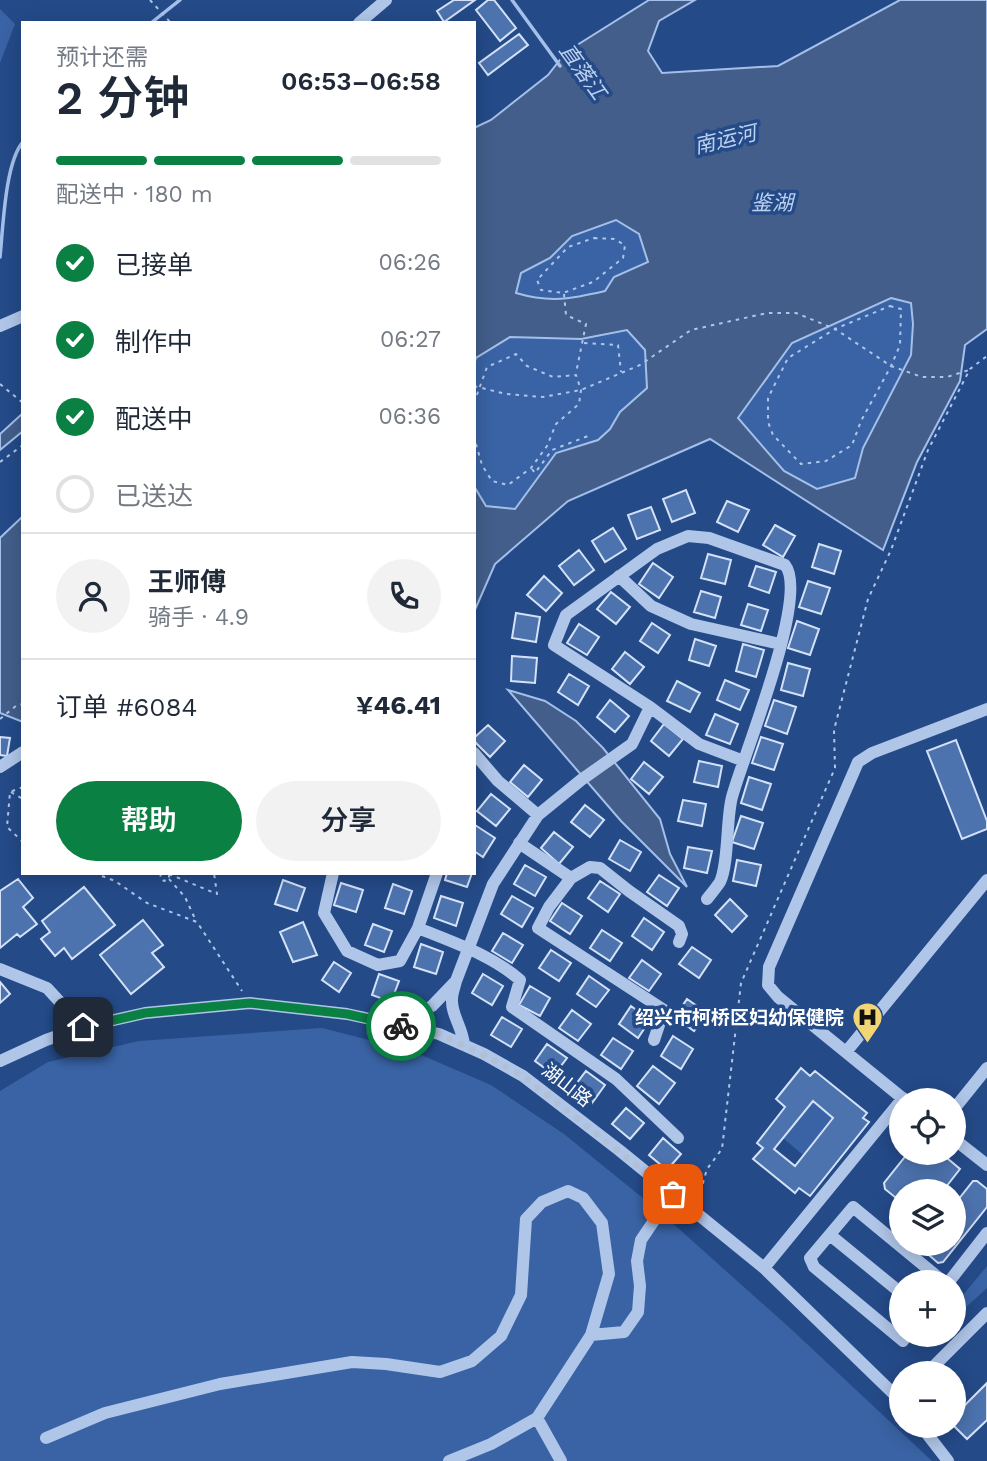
<!DOCTYPE html>
<html lang="zh">
<head>
<meta charset="utf-8">
<style>
	body { margin:0; font-family:"Work Sans","Noto Sans SC",sans-serif; background:#f2f2f3; color:#1f2937; height:100vh; display:flex; flex-direction:column; font-size:26px; white-space:nowrap }
	* { box-sizing:border-box; margin:0 }
	p { font-size:23px; color:#747a83 }
	.icon { flex:none; width:38px; height:38px; fill:none; stroke:currentColor; stroke-width:2; stroke-linecap:round; stroke-linejoin:round }
	.map { position:relative; flex:1; overflow:hidden }
	.panel { position:absolute; left:21px; top:21px; width:455px; height:854px; display:flex; flex-direction:column; background:#fff; border-radius:0px; box-shadow:0 4px 18px #0003 }
	.panel>* { flex:none }
	.tools { position:absolute; left:889px; top:1088px; display:grid; gap:14px }
	.tools a { display:grid; place-items:center; width:77px; height:77px; border-radius:50%; background:#fff; box-shadow:0 4px 18px #0003; font-size:35px }
	.pin { position:absolute; display:grid; place-items:center; width:60px; height:60px; color:#fff; margin:-30px; border-radius:14px; box-shadow:0 4px 10px #0006 }
	.courier { position:absolute; display:grid; place-items:center; width:70px; height:70px; margin:-35px; border:5px solid #0b8043; border-radius:50%; background:#fff; color:#222; box-shadow:0 2px 9px #0007 }
	.headline em { font-style:normal; font-weight:600 }
	.headline div { display:flex; flex-direction:column-reverse }
	.headline { display:flex; align-items:center; justify-content:space-between; height:119px; padding:0 35px }
	h1 { font-size:46px; font-weight:600; line-height:52px }
	.bar { display:grid; grid-template-columns:repeat(4,1fr); gap:10px 7px; align-content:center; height:84px; padding:0 35px }
	.bar i { height:9px; border-radius:5px; background:#e0e1e3 }
	.bar .selected { background:#0b8043 }
	.bar p { grid-column:span 4 }
	.line { display:flex; align-items:center; gap:18px; padding:0 35px; border-top:2px solid #e0e1e3 }
	.line div { flex:1 }
	.round { display:grid; place-items:center; flex:none; width:74px; height:74px; border-radius:37px; background:#f2f2f3 }
	ol { padding:0 35px; list-style:none }
	li { display:flex; align-items:center; gap:21px; height:77px }
	li p { margin-inline-start:auto }
	li .icon { padding:7px; border-radius:50%; background:#0b8043; color:#fff; stroke-width:4 }
	li:last-child { color:#747a83 }
	li i { width:38px; height:38px; border:4px solid #e0e1e3; border-radius:50% }
	.cta { display:flex; gap:14px; margin-top:auto; padding:14px 35px }
	.cta a { flex:1; height:80px; border-radius:42px; background:#0b8043; color:#fff; font-size:28px; font-weight:600; line-height:80px; text-align:center }
	.cta a+a { background:#f2f2f3; color:#1f2937 }
	.map>svg:first-child { display:block }
</style>
</head>
<body>
<div class="map">
<svg width="987" height="1461" viewBox="0 0 987 1461">
	<rect width="100%" height="100%" fill="#244a88"/>
	<path fill="#3963a4" d="M0,9L15,24L0,63Z
		M616,220L639,234L648,262L614,277L606,291C571,299 551,302 516,293L521,274L550,258L572,236Z
		M891,298L911,303L913,324L911,355L863,448L855,478L817,489L784,471L738,418L792,343Z
		M627,330L645,350L647,388L620,412L610,430L598,440L556,453L515,509L486,506L474,486L476,358L510,337L581,339Z
		M322,1028L412,1051L491,1085L564,1134L660,1212L791,1329L932,1461H0V1091L48,1062L139,1041Z
		M813,1101L833,1118L803,1155L783,1138Z
		M987,1266V1288L954,1318V1306Z"/>
	<path fill="#435e8b" stroke="#a4c0ea" stroke-width="2" fill-rule="evenodd" d="M649,0H695L659,21L648,51L662,73L778,66L900,0H987V329L965,345L960,381L917,462L883,550L710,439L568,501L495,564L474,612V486L486,506L515,509L556,453L598,440L610,429L620,412L647,388L645,350L627,330L581,339L510,337L476,358L474,364V128L491,120L548,75L566,52ZM616,220L639,234L648,262L614,277L605,291C571,299 550,303 516,293L521,273L550,258L572,236ZM891,298L911,303L913,324L911,355L863,448L855,478L817,489L784,471L738,418L792,343Z
		M23,413V431L0,450V434Z
		M23,516V722L0,713V538Z
		M508,690L545,701L576,721L603,748L660,819L670,854L687,887L621,821Z"/>
	<g fill="none" stroke-linecap="round" stroke-linejoin="round">
		<path stroke="#a4c0ea" stroke-width="3.5" d="M512,0L560,66
			M151,23L180,0
			M0,257C3,229 5,162 23,142"/>
	</g>
	<path fill="#4d73af" stroke="#d4e2f7" stroke-width="2" fill-rule="evenodd" d="M454,0H475L444,22L437,11Z
		M488,0H494L516,28L500,41L476,10Z
		M519,34L528,45L488,75L479,63Z
		M686,490L695,513L672,522L663,499Z
		M727,501L749,510L738,532L717,522Z
		M651,507L660,530L637,539L628,515Z
		M775,525L795,536L783,557L763,545Z
		M613,528L626,549L605,562L592,541Z
		M819,544L841,551L834,574L812,567Z
		M579,550L594,570L574,585L559,566Z
		M708,554L731,560L725,584L701,578Z
		M653,563L673,577L659,598L639,584Z
		M756,566L776,572L769,593L749,586Z
		M544,576L562,593L546,611L527,595Z
		M808,581L830,588L821,614L799,607Z
		M701,591L721,597L715,618L694,612Z
		M611,592L630,607L616,624L597,609Z
		M748,604L768,610L761,631L741,625Z
		M516,613L540,617L536,642L512,638Z
		M797,621L819,629L810,655L788,648Z
		M652,623L670,635L658,653L640,641Z
		M579,624L599,637L587,655L567,643Z
		M695,639L716,646L709,666L689,660Z
		M743,644L764,650L756,677L736,671Z
		M625,652L644,667L630,684L612,669Z
		M512,656L537,658L535,683L511,681Z
		M788,663L810,669L803,696L781,690Z
		M569,674L589,686L578,705L558,692Z
		M725,680L749,690L740,710L717,700Z
		M677,681L700,693L690,712L667,701Z
		M610,700L629,716L615,732L597,717Z
		M774,700L796,707L787,734L765,726Z
		M715,714L738,724L730,744L706,735Z
		M664,724L683,739L669,756L651,741Z
		M488,725L505,741L490,757L474,741V738Z
		M0,737L10,738L7,756L0,755Z
		M761,737L783,744L774,770L752,763Z
		M956,740L987,821V829L962,839L927,751Z
		M699,761L722,766L718,787L694,782Z
		M644,762L663,777L649,794L631,779Z
		M524,765L542,780L528,797L510,782Z
		M749,777L771,784L762,810L741,803Z
		M491,794L510,809L496,826L477,811Z
		M683,800L706,804L702,826L678,821Z
		M585,805L604,820L590,837L571,822Z
		M741,816L763,823L754,849L732,842Z
		M475,825L495,838L483,857L474,851Z
		M554,832L573,847L559,864L541,848Z
		M620,840L641,852L630,871L609,859Z
		M688,847L712,851L707,873L684,868Z
		M737,860L761,865L756,886L733,881Z
		M525,865L546,877L535,896L514,884Z
		M447,873H472L467,887L445,880Z
		M659,875L679,888L667,906L647,892Z
		M18,879L33,898L23,907L37,924L20,937L17,934L0,948V891Z
		M283,880L305,888L297,911L275,904Z
		M600,881L620,894L608,912L588,898Z
		M341,883L363,890L356,912L334,905Z
		M393,884L412,891L404,914L385,908Z
		M84,887L115,925L72,959L64,948L55,956L41,939L50,932L42,921Z
		M441,896L463,903L456,926L434,918Z
		M512,896L533,908L522,927L501,914Z
		M730,899L747,916L732,932L715,915Z
		M562,903L582,916L570,934L550,921Z
		M644,918L664,932L652,950L632,936Z
		M143,920L163,945L152,953L164,967L131,994L100,955Z
		M303,922L317,955L293,962L280,932Z
		M373,924L392,931L384,952L365,945Z
		M602,930L622,943L610,961L590,948Z
		M503,933L523,945L512,963L492,951Z
		M421,944L443,952L436,974L414,967Z
		M692,947L711,960L699,978L679,964Z
		M551,950L571,963L559,981L539,968Z
		M642,960L661,974L649,991L629,978Z
		M334,962L351,973L339,992L322,980Z
		M379,974L399,981L391,1002L372,995Z
		M483,974L503,986L492,1005L472,993Z
		M589,976L609,990L596,1007L577,994Z
		M0,982L10,994L0,1003Z
		M530,986L550,998L540,1016L519,1005Z
		M687,999L707,1013L694,1031L675,1017Z
		M631,1006L650,1020L638,1038L619,1024Z
		M572,1010L591,1024L578,1041L559,1028Z
		M502,1017L522,1029L511,1047L491,1035Z
		M673,1036L693,1049L681,1069L661,1056Z
		M613,1038L633,1051L621,1069L601,1055Z
		M547,1044L567,1058L554,1075L535,1061Z
		M653,1066L675,1083L659,1104L637,1086Z
		M801,1068L810,1076L815,1071L867,1113L863,1118L869,1122L810,1196L799,1188L795,1193L753,1159L763,1148L757,1143L785,1107L776,1099ZM813,1101L833,1118L795,1166L774,1149Z
		M586,1071L605,1085L592,1103L573,1088Z
		M626,1108L644,1123L630,1139L612,1124Z
		M663,1138L681,1154L667,1170L649,1155Z
		M908,1153H941L960,1169L942,1192H901V1202L885,1189L884,1183Z
		M973,1181H977L987,1189V1207L943,1262L938,1263L922,1249L921,1245L954,1244V1205Z
		M987,1383V1420L967,1439L954,1426V1416Z"/>
	<g fill="none" stroke-linecap="round" stroke-linejoin="round">
		<path stroke="#b0c6e9" stroke-width="2" stroke-dasharray="3.5 5" stroke-linecap="butt" d="M150,0L171,23
			M594,238L614,239L625,245L623,258L593,282L563,293L541,290L537,280L568,247Z
			M564,294L566,315L586,324L576,373
			M890,306L901,309L900,345L891,366L861,421L852,445L826,461L801,464L773,435L768,422V398L788,358L835,329Z
			M584,343L618,345L621,372
			M0,384L23,403
			M474,386L506,394L543,397L581,390L640,365L691,330L767,313H796L835,329L891,366L922,377H947L969,370
			M474,403L487,367L516,354L527,366L553,377L576,375L581,390L579,404L556,424L547,446L531,468L508,485L492,481L482,465L474,437
			M0,462L23,445
			M532,469L535,473L552,450L588,436
			M0,719L17,705L23,704
			M23,787L10,792L7,827L23,842
			M11,792L23,799
			M94,873L115,881L147,903L197,922L242,991
			M161,873L160,878L164,881L169,879V874
			M169,874L217,894L214,873
			M169,879L185,897L196,921
			M698,1200L707,1169L722,1149L741,983L835,768L834,730L868,599L891,550L928,450L970,369L987,356"/>
		<path stroke="#b0c6e9" stroke-width="12" d="M359,23L386,0
			M0,326L23,316
			M619,576L651,606L691,624L780,644
			M474,753L498,781L538,815
			M0,767L23,752
			M519,843L571,878
			M333,873L324,913L347,951L378,965L400,961L418,928L437,873
			M707,899C711,894 716,888 720,882C729,863 726,819 732,797C743,756 810,595 785,565L709,538L688,536L657,549L566,615L554,645L650,707L699,744L744,761
			M418,928C452,942 492,955 520,980L512,1007L616,1079L678,1138
			M0,969L47,988L83,1027
			M456,981L493,884L538,815L581,780L632,744L650,707
			M412,1028L416,1014L432,1006L456,981C455,986 452,993 452,999C451,1015 463,1028 464,1045
			M654,1040L664,1010L538,928L549,907L571,878L590,867L600,868L629,891L679,926L682,934L679,942
			M846,1052L987,880
			M0,1061L46,1040L83,1027L145,1013L250,1003L347,1014L439,1034L484,1054L523,1076L619,1150L764,1268L901,1401
			M906,1101L778,997L768,985L769,967L858,762L872,753L987,709
			M954,1109L987,1068
			M954,1139L987,1165
			M830,1235L901,1293
			M764,1268L903,1098
			M948,1283L987,1233
			M591,1335L624,1332L638,1312L640,1286L637,1261L641,1240L672,1194
			M907,1335L903,1341L814,1267L810,1258L853,1207L945,1283
			M926,1374L987,1313
			M537,1418L561,1461
			M921,1426L948,1461
			M46,1438L105,1413L220,1384L352,1362L386,1364L440,1372L472,1361L501,1336L521,1295L526,1219L542,1202L568,1191L583,1198L602,1223L609,1274L591,1335L537,1418L491,1444L449,1461"/>
	</g>
	<g fill="none" stroke-linecap="round" stroke-linejoin="round">
		<path stroke="#b2c0d5" stroke-width="7" stroke-dasharray="0 12.6" d="M401,1026L439,1034L484,1055L523,1076L673,1194"/>
		<path stroke="#0b8043" stroke-width="9" d="M83,1027L145,1013L250,1003L347,1014L401,1026"/>
	</g>
	<defs>
		<symbol id="hospital-pin" viewBox="-11 -11 22 30"><path d="M0 17L-7.5 6A9.5 9.5 0 1 1 7.5 6Z" fill="#f3d674" stroke="#244a88"/><path d="M-5-5h3v3.5h4V-5h3V5h-3V1.5h-4V5h-3Z" fill="#111"/></symbol>
	</defs>
	<g fill-rule="evenodd">
		<use href="#hospital-pin" x="850" y="1000" width="35" height="47"/>
	</g>
	<g text-anchor="middle" dominant-baseline="central" stroke-width="7" stroke-linejoin="round" paint-order="stroke">
		<g font-size="19" font-weight="bold" fill="#fff" stroke="#244a88" text-anchor="end">
			<text x="844" y="1017">绍兴市柯桥区妇幼保健院</text>
		</g>
		<g font-size="19" fill="#fff" stroke="#244a88">
			<text transform="translate(567 1085) rotate(38)">湖山路</text>
		</g>
		<g font-size="21" font-style="italic" fill="#bcd1f0" stroke="#244a88">
			<text transform="translate(583 71) rotate(54)">直落江</text>
			<text transform="translate(725 139) rotate(-13)">南运河</text>
			<text x="772" y="202">鉴湖</text>
		</g>
	</g>
</svg>
<div class="tools">
<a><svg class="icon" aria-label="locate" viewBox="0 0 24 24"><circle cx="12" cy="12" r="6"/><path d="M12 2v4M12 18v4M2 12h4M18 12h4"/></svg></a>
<a><svg class="icon" aria-label="layers" viewBox="0 0 24 24"><path d="M12 4l9 5-9 5-9-5zM3 14l9 5 9-5"/></svg></a>
<a>+</a>
<a>−</a>
</div>
<div class="pin" style="left:673px;top:1194px;background:#ea580c"><svg class="icon" aria-label="bag" viewBox="0 0 24 24"><path d="M5 8h14l-1 12H6zM9 8a3 3 0 0 1 6 0"/></svg></div>
<div class="pin" style="left:83px;top:1027px;background:#1f2937"><svg class="icon" aria-label="home" viewBox="0 0 24 24"><path d="M3 11l9-7 9 7M6 9v11h12V9"/></svg></div>
<div class="courier" style="left:401px;top:1026px"><svg class="icon" aria-label="bike" viewBox="0 0 24 24"><circle cx="6" cy="16" r="4"/><circle cx="18" cy="16" r="4"/><path d="M6 16l4-8h5l3 8M10 8l3 8H6M13 5h3"/></svg></div>
<section class="panel">
<div class="headline"><div><h1>2 分钟</h1><p>预计还需</p></div><em>06:53–06:58</em></div>
<div class="bar"><i class="selected"></i><i class="selected"></i><i class="selected"></i><i></i><p>配送中 · 180 m</p></div>
<ol>
<li><svg class="icon" aria-label="check" viewBox="0 0 24 24"><path d="M5 12l5 5 9-10"/></svg>已接单<p>06:26</p></li>
<li><svg class="icon" aria-label="check" viewBox="0 0 24 24"><path d="M5 12l5 5 9-10"/></svg>制作中<p>06:27</p></li>
<li><svg class="icon" aria-label="check" viewBox="0 0 24 24"><path d="M5 12l5 5 9-10"/></svg>配送中<p>06:36</p></li>
<li><i></i>已送达</li>
</ol>
<div class="line" style="height:126px"><a class="round"><svg class="icon" aria-label="person" viewBox="0 0 24 24"><circle cx="12" cy="8" r="4"/><path d="M4 21q1-7 8-7t8 7"/></svg></a><div><b>王师傅</b><p>骑手 · 4.9</p></div><a class="round"><svg class="icon" aria-label="phone" viewBox="0 0 24 24"><path d="M5 4h4l2 5-3 2q2 4 5 5l2-3 5 2v4C11 20 4 13 5 4z"/></svg></a></div>
<div class="line" style="height:91px"><div>订单 #6084</div><b>¥46.41</b></div>
<div class="cta"><a>帮助</a><a>分享</a></div>
</section>
</div>
</body>
</html>
